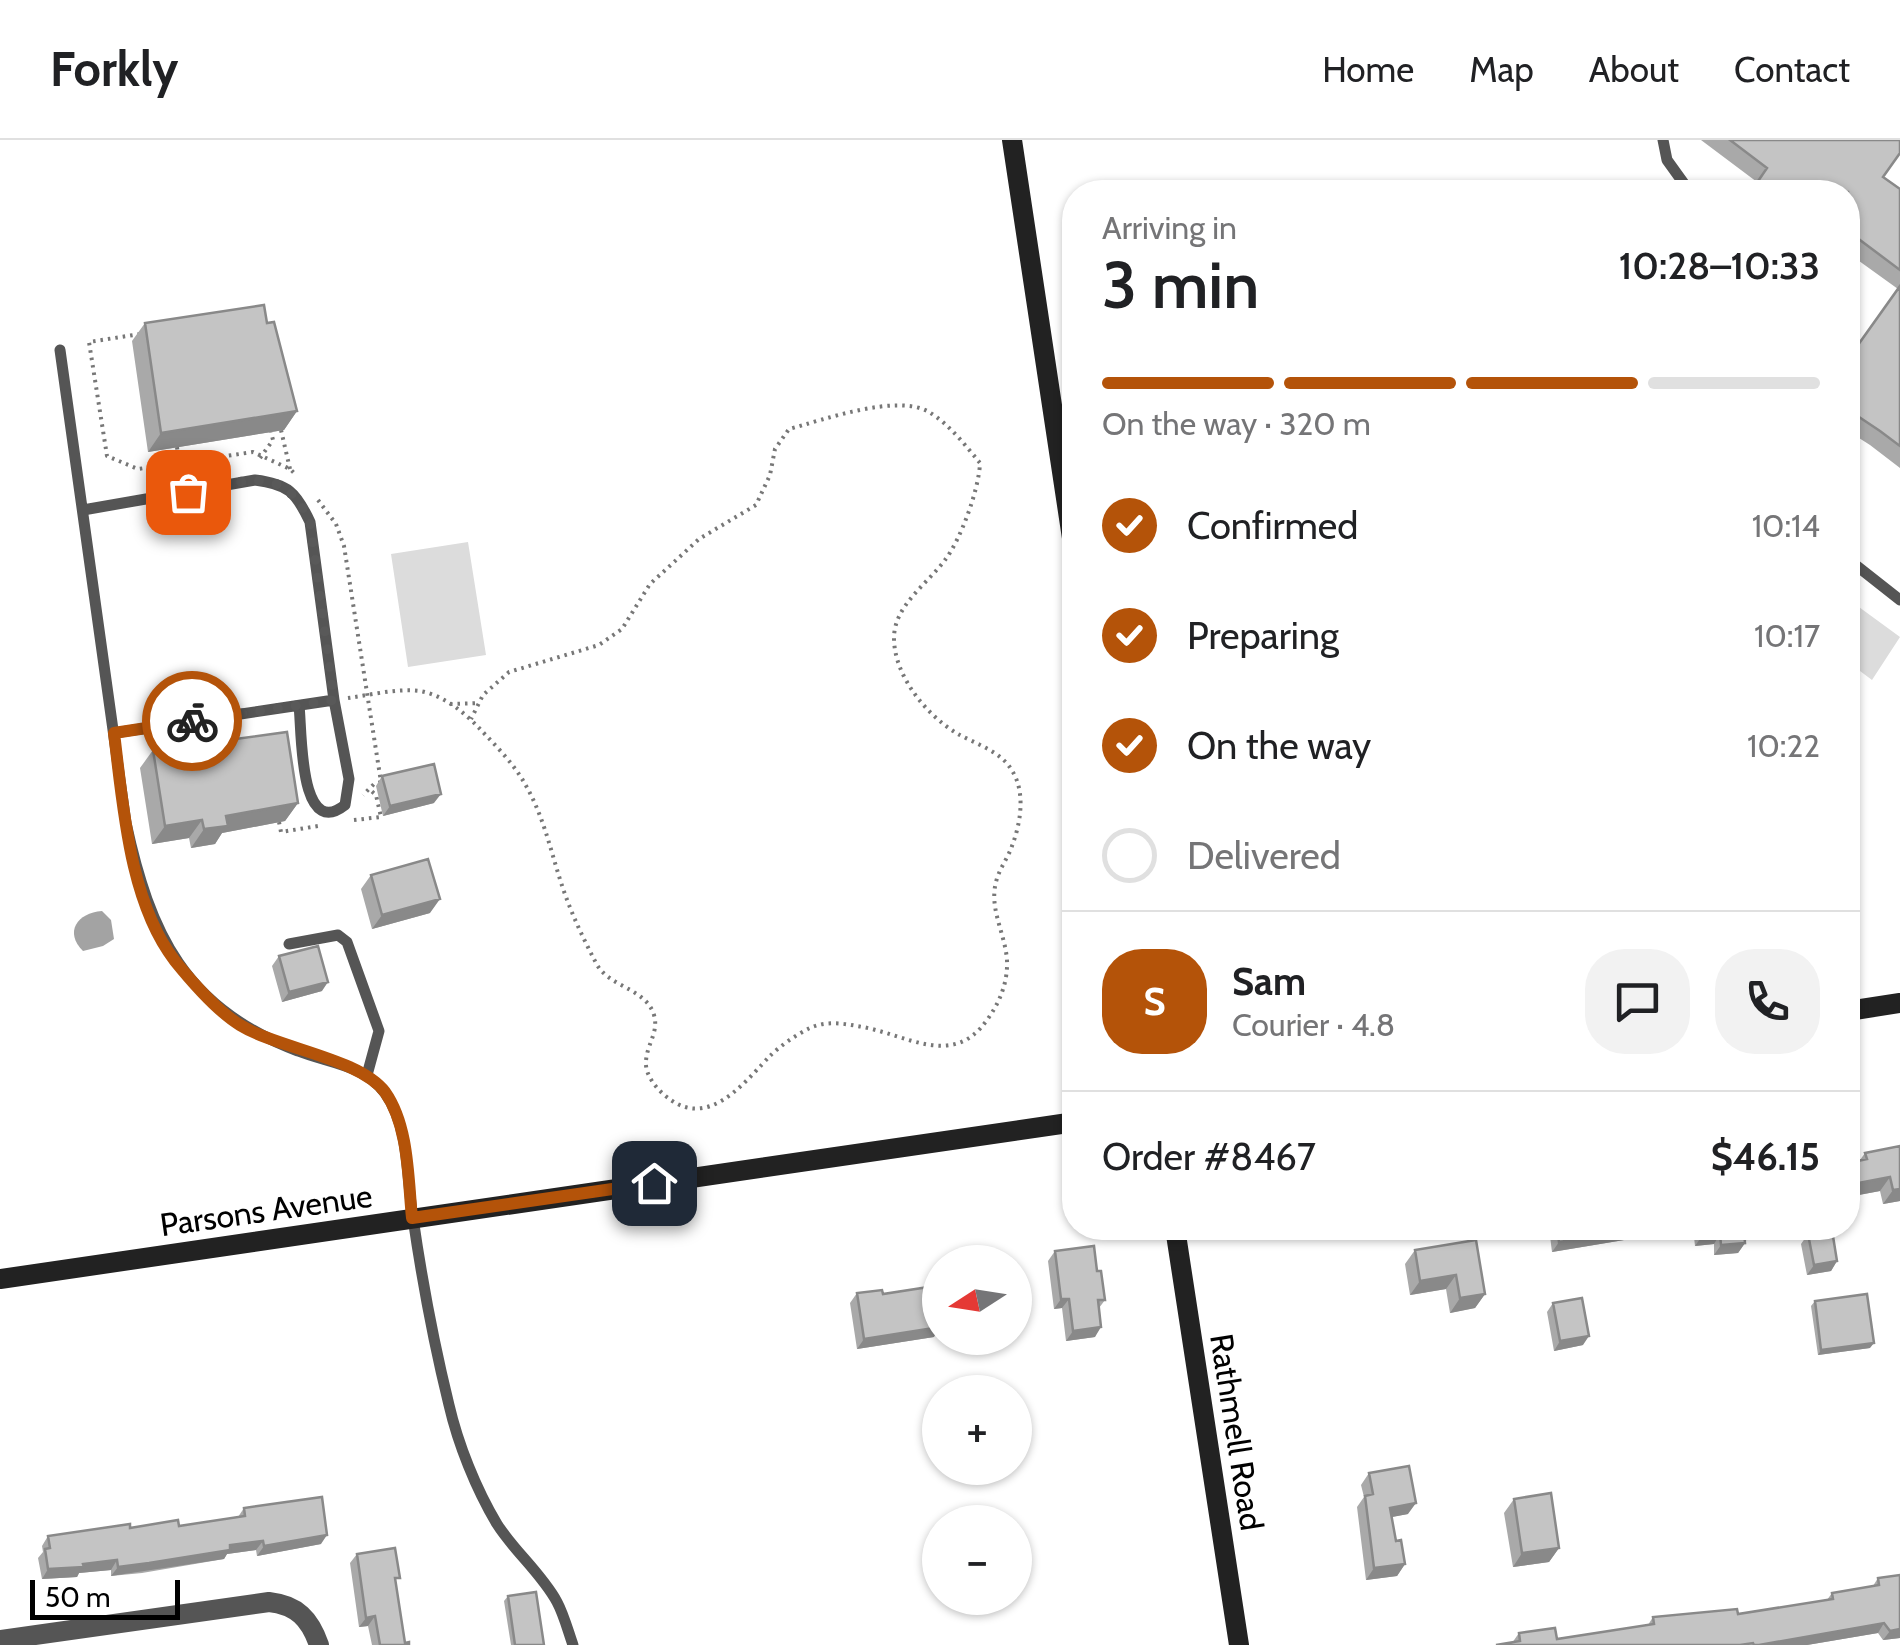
<!DOCTYPE html>
<html lang="en">
<head>
<meta charset="utf-8">
<style>
	body { margin:0; font-family:Cabin,sans-serif; background:#f2f2f2; color:#202124; height:100vh; display:flex; flex-direction:column; font-size:38px; white-space:nowrap }
	* { box-sizing:border-box; margin:0 }
	p { font-size:32px; color:#757577 }
	.icon { flex:none; width:55px; height:55px; fill:none; stroke:currentColor; stroke-width:2; stroke-linecap:round; stroke-linejoin:round }
	.map { position:relative; flex:1; overflow:hidden }
	.side { position:absolute; left:1062px; top:40px; width:798px; height:1060px; display:flex; flex-direction:column; background:#fff; border-radius:40px; box-shadow:0 2px 8px #0004 }
	.side>* { flex:none }
	.needle { width:65px; rotate:258deg }
	.tools { position:absolute; left:922px; top:1105px; display:grid; gap:20px }
	.tools a { display:grid; place-items:center; width:110px; height:110px; border-radius:50%; background:#fff; box-shadow:0 2px 8px #0004; font-size:50px }
	.scale { position:absolute; left:30px; bottom:25px; width:150px; box-sizing:border-box; padding-left:10px; border:5px solid #000; border-top:0; font-size:28px; line-height:35px; white-space:nowrap; color:#000; -webkit-text-stroke:8px #fff; paint-order:stroke }
	.pin { position:absolute; display:grid; place-items:center; width:85px; height:85px; color:#fff; margin:-42px; border-radius:20px; box-shadow:0 5px 15px #0006 }
	.courier { position:absolute; display:grid; place-items:center; width:100px; height:100px; margin:-50px; border:8px solid #b45309; border-radius:50%; background:#fff; color:#222; box-shadow:0 2px 12px #0007 }
	.headline em { font-style:normal; font-weight:600 }
	.headline div { display:flex; flex-direction:column-reverse }
	.headline { display:flex; align-items:center; justify-content:space-between; height:170px; padding:0 40px }
	h1 { font-size:65px; font-weight:600; line-height:75px }
	.bar { display:grid; grid-template-columns:repeat(4,1fr); gap:15px 10px; align-content:center; height:120px; padding:0 40px }
	.bar i { height:12px; border-radius:8px; background:#e0e0e0 }
	.bar .current { background:#b45309 }
	.bar p { grid-column:span 4 }
	.line { display:flex; align-items:center; gap:25px; padding:0 40px; border-top:2px solid #e0e0e0 }
	.line div { flex:1 }
	.round { display:grid; place-items:center; flex:none; width:105px; height:105px; border-radius:40px; background:#f2f2f2 }
	ol { padding:0 40px; list-style:none }
	li { display:flex; align-items:center; gap:30px; height:110px }
	li p { margin-inline-start:auto }
	li .icon { padding:10px; border-radius:50%; background:#b45309; color:#fff; stroke-width:4 }
	li:last-child { color:#757577 }
	li i { width:55px; height:55px; border:5px solid #e0e0e0; border-radius:50% }
	header { display:flex; align-items:center; gap:60px; box-sizing:border-box; height:140px; padding:0 50px; background:#fff; border-bottom:2px solid #e0e0e0 }
	header strong { font-size:48px }
	nav { display:flex; gap:55px; margin-inline-start:auto; font-size:35px }
	.map>svg:first-child { display:block }
</style>
</head>
<body>
<header>
<strong>Forkly</strong>
<nav><a>Home</a><a>Map</a><a>About</a><a>Contact</a></nav>
</header>
<div class="map">
<svg width="1900" height="1505" viewBox="0 0 1900 1505">
	<rect width="100%" height="100%" fill="#fff"/>
	<path fill="#dcdcdc" d="M468,402L486,515L408,527L391,414Z
		M1848,459L1900,497L1872,540L1848,522Z"/>
	<path fill="#a3a3a3" d="M102,771L111,780L114,799L103,806L83,811C64,792 77,773 102,771Z"/>
	<g fill="none" stroke-linecap="round" stroke-linejoin="round">
		<path stroke="#777" stroke-width="4" stroke-dasharray="2.5 5" stroke-linecap="butt" d="M140,194L89,202L107,316L138,329L253,312L290,329L295,334
			M281,290L290,329
			M177,307L179,323
			M260,318L273,300L271,292
			M318,360L336,384L344,406L381,642L374,644L363,655
			M348,558C371,555 397,548 420,551C443,555 464,572 480,589C496,606 514,624 525,644C546,680 552,719 566,757C574,779 585,802 596,823C608,847 646,848 654,875C659,892 647,904 646,921C644,940 668,962 685,967C720,977 750,936 770,916C780,906 797,894 810,888C825,881 841,883 857,886C905,893 952,930 987,880C1000,862 1008,842 1007,820C1005,793 989,769 996,742C999,729 1008,718 1012,706C1021,682 1026,651 1011,629C1000,611 976,604 958,594C927,576 894,536 894,498C894,466 927,444 945,420C961,399 979,349 980,323C966,306 949,284 929,272C897,253 823,280 789,289L775,309L770,335L756,365L699,399L673,423L650,444L622,489L599,505L509,532L483,555L471,579
			M450,564L479,563
			M354,680L381,677L376,655L369,649
			M279,682L281,692L318,686"/>
		<path stroke="#555" stroke-width="11" d="M1663,0L1667,20L1690,52
			M60,210L126,683C150,794 185,869 298,911C328,923 365,925 385,953C410,988 406,1038 413,1078C422,1140 434,1204 449,1265C458,1304 476,1349 497,1384C514,1411 542,1434 557,1462C564,1475 568,1491 573,1505
			M83,370L255,340C288,344 296,352 310,382L334,560L349,639L345,665C298,702 302,586 299,566
			M1848,419L1900,460
			M114,593L334,560
			M289,804L338,795L347,802L379,891L367,935"/>
		<path stroke="#555" stroke-width="20" d="M0,1500L269,1462C297,1465 310,1479 319,1505"/>
		<path stroke="#222" stroke-width="20" d="M1012,0L1075,418
			M1848,871L1900,863
			M1175,1088L1239,1505
			M0,1139L1075,982"/>
	</g>
	<path fill="#a9a9a9" d="M1701,0H1900L1883,37L1900,49V328L1870,305L1848,291V219L1898,149L1848,113V52H1750L1757,42Z
		M145,183H267L297,271L284,290L148,312L132,201Z
		M153,610L298,663L285,681L222,693L215,704L191,708L189,698L152,704L140,628Z
		M382,636L434,663L383,676L376,646Z
		M371,735L430,773L372,789L361,749Z
		M279,816L322,851L282,862L272,826Z
		M1900,1006V1061L1883,1064L1880,1051L1848,1057V1023L1860,1020L1865,1013Z
		M1549,1088H1636V1090L1630,1099L1552,1112Z
		M1693,1088H1765L1759,1099L1744,1100L1745,1103L1738,1113L1714,1115V1104L1695,1106Z
		M1808,1094L1837,1121L1831,1131L1807,1135L1801,1104Z
		M1415,1110L1485,1154L1475,1168L1450,1173L1446,1149L1410,1155L1405,1124Z
		M1055,1111L1105,1160L1099,1168L1095,1197L1066,1201L1062,1168L1054,1169L1048,1121Z
		M857,1153L883,1154L934,1197L857,1209L850,1163Z
		M1815,1161L1870,1208L1818,1215L1811,1166Z
		M1553,1163L1583,1205L1554,1211L1547,1172Z
		M1369,1333L1408,1374L1391,1377L1396,1401L1405,1424L1397,1436L1366,1440L1357,1367L1364,1357L1361,1345Z
		M1514,1359L1559,1408L1549,1422L1513,1427L1504,1373Z
		M244,1368L321,1404L257,1416L256,1410L227,1414L224,1419L142,1433L111,1436V1430L79,1433L77,1437L42,1439L38,1418L43,1412L42,1406L48,1396L130,1388L179,1386L238,1377Z
		M357,1414L396,1443L405,1503L409,1505H372L368,1486L359,1487L350,1423Z
		M1900,1435V1498L1883,1500L1878,1493L1807,1505H1496L1512,1503L1519,1493L1557,1499L1648,1485L1653,1477L1738,1474L1827,1460L1832,1453L1873,1446L1878,1438Z
		M508,1456L544,1505H511L504,1461Z"/>
	<path fill="#898989" d="M297,271L284,290L148,312L161,293Z
		M441,654L434,663L383,676L390,666Z
		M298,663L285,681L222,693L215,704L191,708L204,689L226,676Z
		M202,680L189,698L152,704L165,686Z
		M440,759L430,773L372,789L382,775Z
		M328,842L322,851L282,862L289,852Z
		M1890,1037L1880,1051L1848,1057V1045Z
		M1900,1049V1061L1883,1064L1893,1050Z
		M1766,1089L1759,1099L1737,1101L1744,1091Z
		M1636,1090L1630,1099L1552,1112L1559,1102Z
		M1720,1094L1714,1104L1695,1106L1702,1096Z
		M1745,1103L1738,1113L1714,1115L1721,1105Z
		M1837,1121L1831,1131L1807,1135L1814,1125Z
		M1456,1135L1446,1149L1410,1155L1420,1141Z
		M1485,1154L1475,1168L1450,1173L1460,1158Z
		M1061,1159H1069L1062,1168L1054,1169Z
		M940,1187L934,1197L857,1209L864,1199Z
		M1101,1187L1095,1197L1066,1201L1073,1191Z
		M1589,1196L1583,1205L1554,1211L1560,1201Z
		M1874,1203L1870,1208L1818,1215L1821,1210Z
		M1416,1363L1408,1374L1382,1379L1390,1368Z
		M327,1395L321,1404L257,1416L264,1406Z
		M263,1401L256,1410L227,1414L224,1419L111,1436L118,1427L230,1405Z
		M1559,1408L1549,1422L1513,1427L1522,1413Z
		M117,1420L111,1430L79,1433L77,1437L42,1439L48,1429Z
		M1405,1424L1397,1436L1366,1440L1374,1428Z
		M375,1476L368,1486L359,1487L366,1478Z
		M1884,1483L1878,1493L1807,1505H1759Z
		M1900,1489V1498L1883,1500L1890,1491Z"/>
	<path fill="#c4c4c4" stroke="#898989" stroke-width="2.5" d="M1730,0H1900V13L1883,37L1900,49V130L1848,91V52H1760L1754,47L1767,28Z
		M1900,146V306L1880,291L1856,275L1852,281L1848,277V219Z
		M264,165L267,183L274,182L297,271L161,293L145,183Z
		M287,592L298,663L226,676L228,686L204,689L202,680L165,686L153,610Z
		M434,624L441,654L390,666L382,636Z
		M428,719L440,759L382,775L371,735Z
		M318,806L328,842L289,852L279,816Z
		M1900,1006V1049L1893,1050L1890,1037L1848,1045V1023L1867,1019L1865,1013Z
		M1557,1088H1636V1090L1559,1102Z
		M1701,1088H1765L1766,1089L1744,1091L1745,1103L1721,1105L1720,1094L1702,1096Z
		M1832,1090L1837,1121L1814,1125L1808,1094Z
		M1476,1100L1485,1154L1460,1158L1456,1135L1420,1141L1415,1110Z
		M1094,1106L1097,1131H1101L1105,1160H1098L1101,1187L1073,1191L1069,1159H1061L1055,1111Z
		M935,1146L940,1187L864,1199L857,1153L882,1150L883,1154Z
		M1867,1154L1874,1203L1821,1210L1815,1161Z
		M1582,1158L1589,1196L1560,1201L1553,1163Z
		M1409,1326L1416,1363L1390,1368L1396,1401L1401,1400L1405,1424L1374,1428L1365,1356L1373,1354L1369,1333Z
		M1551,1353L1559,1408L1522,1413L1514,1359Z
		M322,1357L327,1395L264,1406L263,1401L230,1405V1410L149,1423L118,1427L117,1420L83,1424L84,1427L48,1429L45,1409L50,1408L48,1396L130,1384V1388L178,1380L179,1386L245,1376L244,1368Z
		M395,1408L400,1438H395L405,1503L409,1502V1505H380L375,1476L366,1478L357,1414Z
		M1900,1435V1489L1890,1491L1884,1483L1759,1505H1754L1753,1503L1740,1505H1496L1520,1501L1519,1493L1555,1488L1557,1499L1654,1484L1653,1477L1737,1469L1738,1474L1833,1459L1832,1453L1879,1445L1878,1438Z
		M536,1452L544,1505H515L508,1456Z"/>
	<g fill="none" stroke-linecap="round" stroke-linejoin="round">
		<path stroke="#595959" stroke-width="10" stroke-dasharray="0 18" d="M188,352C242,343 283,321 310,382L334,560L192,581"/>
		<path stroke="#b45309" stroke-width="12" d="M192,581L114,593C123,664 129,762 175,821C192,842 217,871 240,885C279,909 359,918 385,952C409,986 408,1039 412,1078L654,1043"/>
	</g>
	<g text-anchor="middle" dominant-baseline="central" stroke-width="8" stroke-linejoin="round" paint-order="stroke">
		<g font-size="32" fill="#000" stroke="#fff">
			<text transform="translate(266 1070) rotate(-8)">Parsons Avenue</text>
			<text transform="translate(1237 1292) rotate(81)">Rathmell Road</text>
		</g>
	</g>
</svg>
<div class="tools">
<a><svg class="needle" viewBox="-14 -14 28 28"><path d="M0-13l5 13h-10z" fill="#e53935"/><path d="M0 13l5-13h-10z" fill="#757577"/></svg></a>
<a>+</a>
<a>−</a>
</div>
<div class="scale">50 m</div>
<div class="pin" style="left:188px;top:352px;background:#ea580c"><svg class="icon" aria-label="bag" viewBox="0 0 24 24"><path d="M5 8h14l-1 12H6zM9 8a3 3 0 0 1 6 0"/></svg></div>
<div class="pin" style="left:654px;top:1043px;background:#1f2937"><svg class="icon" aria-label="home" viewBox="0 0 24 24"><path d="M3 11l9-7 9 7M6 9v11h12V9"/></svg></div>
<div class="courier" style="left:192px;top:581px"><svg class="icon" aria-label="bike" viewBox="0 0 24 24"><circle cx="6" cy="16" r="4"/><circle cx="18" cy="16" r="4"/><path d="M6 16l4-8h5l3 8M10 8l3 8H6M13 5h3"/></svg></div>
<section class="side">
<div class="headline"><div><h1>3 min</h1><p>Arriving in</p></div><em>10:28–10:33</em></div>
<div class="bar"><i class="current"></i><i class="current"></i><i class="current"></i><i></i><p>On the way · 320 m</p></div>
<ol>
<li><svg class="icon" aria-label="check" viewBox="0 0 24 24"><path d="M5 12l5 5 9-10"/></svg>Confirmed<p>10:14</p></li>
<li><svg class="icon" aria-label="check" viewBox="0 0 24 24"><path d="M5 12l5 5 9-10"/></svg>Preparing<p>10:17</p></li>
<li><svg class="icon" aria-label="check" viewBox="0 0 24 24"><path d="M5 12l5 5 9-10"/></svg>On the way<p>10:22</p></li>
<li><i></i>Delivered</li>
</ol>
<div class="line" style="height:180px"><b class="round" style="background:#b45309;color:#fff">S</b><div><b>Sam</b><p>Courier · 4.8</p></div><a class="round"><svg class="icon" aria-label="chat" viewBox="0 0 24 24"><path d="M4 5h16v11H9l-5 4z"/></svg></a><a class="round"><svg class="icon" aria-label="phone" viewBox="0 0 24 24"><path d="M5 4h4l2 5-3 2q2 4 5 5l2-3 5 2v4C11 20 4 13 5 4z"/></svg></a></div>
<div class="line" style="height:130px"><div>Order #8467</div><b>$46.15</b></div>
</section>
</div>
</body>
</html>
